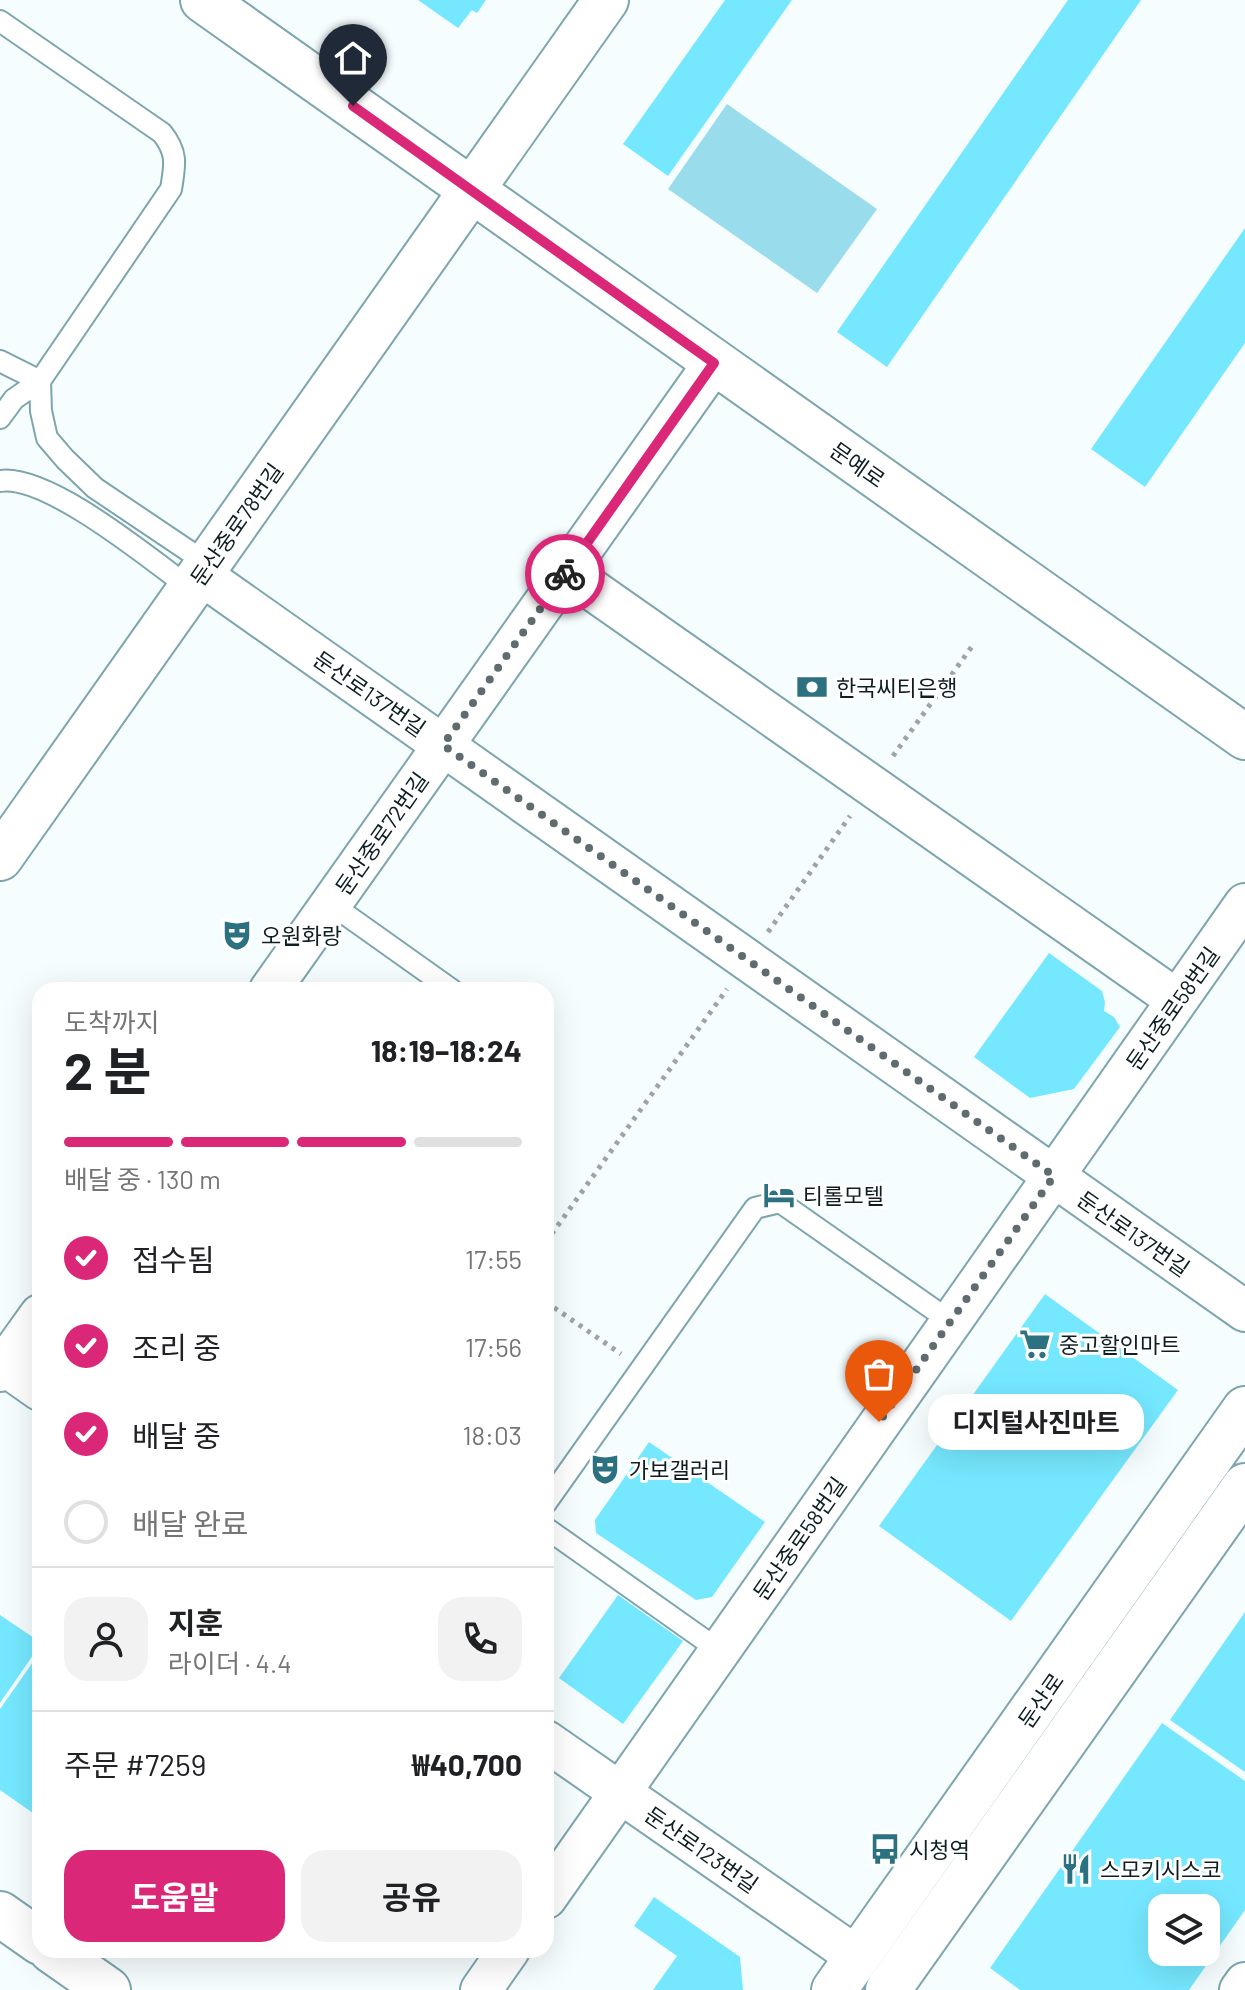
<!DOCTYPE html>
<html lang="ko">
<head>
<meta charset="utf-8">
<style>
	body { margin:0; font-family:Barlow,"Noto Sans KR",sans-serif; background:#f2f2f2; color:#202124; height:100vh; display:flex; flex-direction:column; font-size:30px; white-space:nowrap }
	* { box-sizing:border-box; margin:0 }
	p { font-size:26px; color:#757577 }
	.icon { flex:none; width:44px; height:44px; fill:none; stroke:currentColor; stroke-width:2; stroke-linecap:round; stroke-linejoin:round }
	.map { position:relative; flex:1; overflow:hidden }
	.sheet { position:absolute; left:32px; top:982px; width:522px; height:976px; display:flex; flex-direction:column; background:#fff; border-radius:24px; box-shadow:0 8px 32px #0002 }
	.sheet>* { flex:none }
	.fabs { position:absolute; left:1148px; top:1894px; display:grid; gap:16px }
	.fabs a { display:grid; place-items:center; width:72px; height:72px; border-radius:16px; background:#fff; box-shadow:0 8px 32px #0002; font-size:40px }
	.pin { position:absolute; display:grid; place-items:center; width:68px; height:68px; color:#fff; margin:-82px -34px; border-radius:50% 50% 50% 0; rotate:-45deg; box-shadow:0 0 8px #0007 }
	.pin .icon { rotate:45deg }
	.courier { position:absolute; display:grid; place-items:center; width:80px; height:80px; margin:-40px; border:6px solid #db2777; border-radius:50%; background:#fff; color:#222; box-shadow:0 2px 10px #0007 }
	.bubble { position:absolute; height:56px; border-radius:24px; background:#fff; box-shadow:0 8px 32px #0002; font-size:26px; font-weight:700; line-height:56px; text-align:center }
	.headline em { font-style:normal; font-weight:700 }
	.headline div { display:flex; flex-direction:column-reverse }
	.headline { display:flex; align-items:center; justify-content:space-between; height:136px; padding:0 32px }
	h1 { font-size:52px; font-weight:700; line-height:60px }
	.bar { display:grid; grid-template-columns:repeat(4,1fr); gap:12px 8px; align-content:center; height:96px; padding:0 32px }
	.bar i { height:10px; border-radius:6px; background:#e0e0e0 }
	.bar .active { background:#db2777 }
	.bar p { grid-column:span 4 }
	.line { display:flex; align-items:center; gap:20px; padding:0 32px; border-top:2px solid #e0e0e0 }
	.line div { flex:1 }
	.round { display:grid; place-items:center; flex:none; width:84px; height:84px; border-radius:24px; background:#f2f2f2 }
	ol { padding:0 32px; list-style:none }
	li { display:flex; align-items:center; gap:24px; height:88px }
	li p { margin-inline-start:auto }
	li .icon { padding:8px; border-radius:50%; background:#db2777; color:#fff; stroke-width:4 }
	li:last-child { color:#757577 }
	li i { width:44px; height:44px; border:4px solid #e0e0e0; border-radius:50% }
	.cta { display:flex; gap:16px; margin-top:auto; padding:16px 32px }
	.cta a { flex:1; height:92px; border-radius:24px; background:#db2777; color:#fff; font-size:32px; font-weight:700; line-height:92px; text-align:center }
	.cta a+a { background:#f2f2f2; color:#202124 }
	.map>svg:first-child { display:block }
</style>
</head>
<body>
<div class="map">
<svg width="1245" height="1990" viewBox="0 0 1245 1990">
	<rect width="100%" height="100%" fill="#f5fdff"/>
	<path fill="#99ddec" d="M727,104L877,209L817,293L668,189Z"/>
	<path fill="#75e8ff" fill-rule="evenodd" d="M418,0H486L477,13L472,10L458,28Z
		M725,0H792L668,176L623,144Z
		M1068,0H1141L887,367L837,332Z
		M1245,228V343L1145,487L1091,449Z
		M1049,953L1102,991L1105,1002L1104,1011L1114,1017L1120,1027L1074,1089L1030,1098L974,1057Z
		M1045,1294L1178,1390L1011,1621L879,1526Z
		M649,1442L765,1522L712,1597L696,1600L596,1533L595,1520Z
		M618,1595L683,1641L623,1724L559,1678Z
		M1245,1612V1772L1170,1720Z
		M0,1615L40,1642V1645L0,1703Z
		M40,1652V1818L0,1790V1709Z
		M1162,1723L1245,1781V1910L1189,1990H1020L990,1968ZM1162,1908H1206V1952H1162Z
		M654,1897L740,1957L743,1990H653L677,1956L634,1926Z"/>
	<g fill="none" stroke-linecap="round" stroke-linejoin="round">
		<defs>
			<path id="lane" d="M0,21L162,133C178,153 175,165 171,189L40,381L14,399L0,418
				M0,361L40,381L41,411L47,438L65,459L95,488L208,564
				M0,481C48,474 150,559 190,588
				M331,904L452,990
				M546,1503L755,1208L780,1202L950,1321
				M546,1528L720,1651"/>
			<path id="street" d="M567,572L1177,1000
				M200,574L1245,1311
				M270,990L714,363
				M0,1362L40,1390
				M0,1371L40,1315
				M546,1741L857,1957
				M546,1898L1245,904
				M481,1990L509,1950
				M1240,1990L1245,1983"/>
			<path id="secondary" d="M203,0L1245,737
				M0,858L606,0
				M0,1914L40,1942
				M51,1950L108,1990
				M834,1990L1245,1409
				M888,1990L1245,1486"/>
		</defs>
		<use href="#lane" stroke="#7da5ae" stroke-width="24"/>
		<use href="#street" stroke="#7da5ae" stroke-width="44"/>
		<use href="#secondary" stroke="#7da5ae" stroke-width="48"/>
		<path stroke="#9aa5a8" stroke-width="5" stroke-dasharray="4 6" stroke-linecap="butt" d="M893,756L973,645
			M768,932L850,816
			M546,1242L727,989
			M546,1302L621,1354"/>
		<use href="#lane" stroke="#fff" stroke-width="20"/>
		<use href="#street" stroke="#fff" stroke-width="40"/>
		<use href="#secondary" stroke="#fff" stroke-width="44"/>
	</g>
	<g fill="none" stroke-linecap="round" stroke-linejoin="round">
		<path stroke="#5f6c6f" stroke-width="8" stroke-dasharray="0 14.4" d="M565,574L443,745L1054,1176L879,1422"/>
		<path stroke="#db2777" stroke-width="10" d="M353,106L714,363L565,574"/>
	</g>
	<defs>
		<symbol id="bank-bare" viewBox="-9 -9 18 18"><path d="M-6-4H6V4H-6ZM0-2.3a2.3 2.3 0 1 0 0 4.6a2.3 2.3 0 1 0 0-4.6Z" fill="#2b717f" stroke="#fff" stroke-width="2.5" paint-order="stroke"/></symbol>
		<symbol id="theatre-bare" viewBox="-9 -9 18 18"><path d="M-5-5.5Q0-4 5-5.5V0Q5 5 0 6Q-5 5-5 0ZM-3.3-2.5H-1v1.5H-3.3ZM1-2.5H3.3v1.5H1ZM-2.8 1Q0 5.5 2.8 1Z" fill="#2b717f" stroke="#fff" stroke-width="2.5" paint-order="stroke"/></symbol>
		<symbol id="hotel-bare" viewBox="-9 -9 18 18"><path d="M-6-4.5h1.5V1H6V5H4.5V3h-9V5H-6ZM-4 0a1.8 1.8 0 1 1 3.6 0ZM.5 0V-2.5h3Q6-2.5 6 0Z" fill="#2b717f" stroke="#fff" stroke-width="2.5" paint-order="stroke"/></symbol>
		<symbol id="supermarket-bare" viewBox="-9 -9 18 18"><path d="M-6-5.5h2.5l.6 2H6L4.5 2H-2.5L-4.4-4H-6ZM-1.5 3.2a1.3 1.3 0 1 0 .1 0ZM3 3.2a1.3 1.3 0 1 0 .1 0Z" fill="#2b717f" stroke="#fff" stroke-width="2.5" paint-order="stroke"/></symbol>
		<symbol id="bus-bare" viewBox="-9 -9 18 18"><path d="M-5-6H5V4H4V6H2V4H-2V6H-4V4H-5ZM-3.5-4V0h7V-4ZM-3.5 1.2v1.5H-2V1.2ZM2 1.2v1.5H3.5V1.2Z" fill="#2b717f" stroke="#fff" stroke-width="2.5" paint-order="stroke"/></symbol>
		<symbol id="restaurant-bare" viewBox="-9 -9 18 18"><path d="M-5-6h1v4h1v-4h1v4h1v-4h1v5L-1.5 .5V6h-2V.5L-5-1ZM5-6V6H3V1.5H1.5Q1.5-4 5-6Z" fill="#2b717f" stroke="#fff" stroke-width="2.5" paint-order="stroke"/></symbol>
	</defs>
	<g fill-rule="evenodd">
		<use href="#bank-bare" x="790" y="665" width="44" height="44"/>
		<use href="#theatre-bare" x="215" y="913" width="44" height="44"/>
		<use href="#hotel-bare" x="757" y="1173" width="44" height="44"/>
		<use href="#supermarket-bare" x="1013" y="1322" width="44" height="44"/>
		<use href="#theatre-bare" x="583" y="1447" width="44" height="44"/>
		<use href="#bus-bare" x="863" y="1827" width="44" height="44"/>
		<use href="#restaurant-bare" x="1054" y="1847" width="44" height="44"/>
	</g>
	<g text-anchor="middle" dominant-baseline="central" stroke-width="6" stroke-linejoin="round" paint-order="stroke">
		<g font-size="22" fill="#0e1e22" stroke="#fff">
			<text transform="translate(858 464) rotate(35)">문예로</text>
			<text transform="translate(236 524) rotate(-55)">둔산중로78번길</text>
			<text transform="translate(370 693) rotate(35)">둔산로137번길</text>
			<text transform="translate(381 833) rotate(-55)">둔산중로72번길</text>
			<text transform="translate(1172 1008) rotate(-55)">둔산중로58번길</text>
			<text transform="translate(1134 1233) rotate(35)">둔산로137번길</text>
			<text transform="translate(799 1538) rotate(-55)">둔산중로58번길</text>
			<text transform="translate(1040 1700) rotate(-55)">둔산로</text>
			<text transform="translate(702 1849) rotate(35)">둔산로123번길</text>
		</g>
		<g font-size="22" fill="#0e1e22" stroke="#fff" text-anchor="start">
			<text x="836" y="687">한국씨티은행</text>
			<text x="261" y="935">오원화랑</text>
			<text x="803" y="1195">티롤모텔</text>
			<text x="1059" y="1344">중고할인마트</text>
			<text x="629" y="1469">가보갤러리</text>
			<text x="909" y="1849">시청역</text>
			<text x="1100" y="1869">스모키시스코</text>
		</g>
	</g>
</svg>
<div class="fabs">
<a><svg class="icon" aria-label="layers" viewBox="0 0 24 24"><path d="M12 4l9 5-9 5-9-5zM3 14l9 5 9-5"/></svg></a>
</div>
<div class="pin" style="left:879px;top:1422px;background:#ea580c"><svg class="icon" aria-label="bag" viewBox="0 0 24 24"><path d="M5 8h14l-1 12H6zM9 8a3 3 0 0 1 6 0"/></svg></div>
<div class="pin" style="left:353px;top:106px;background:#1f2937"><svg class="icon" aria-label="home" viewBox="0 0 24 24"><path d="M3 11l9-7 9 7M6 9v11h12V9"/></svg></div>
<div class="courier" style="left:565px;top:574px"><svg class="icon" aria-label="bike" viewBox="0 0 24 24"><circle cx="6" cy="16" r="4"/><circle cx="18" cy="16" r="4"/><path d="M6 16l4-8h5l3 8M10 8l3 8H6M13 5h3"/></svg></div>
<div class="bubble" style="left:928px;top:1394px;width:216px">디지털사진마트</div>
<section class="sheet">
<div class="headline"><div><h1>2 분</h1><p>도착까지</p></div><em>18:19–18:24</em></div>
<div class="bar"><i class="active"></i><i class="active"></i><i class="active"></i><i></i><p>배달 중 · 130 m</p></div>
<ol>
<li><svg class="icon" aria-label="check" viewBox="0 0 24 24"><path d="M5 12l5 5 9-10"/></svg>접수됨<p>17:55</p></li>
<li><svg class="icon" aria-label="check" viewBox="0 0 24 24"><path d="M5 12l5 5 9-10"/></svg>조리 중<p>17:56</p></li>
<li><svg class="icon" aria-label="check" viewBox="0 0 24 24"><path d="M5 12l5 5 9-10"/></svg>배달 중<p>18:03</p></li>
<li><i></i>배달 완료</li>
</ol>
<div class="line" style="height:144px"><a class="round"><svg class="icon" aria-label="person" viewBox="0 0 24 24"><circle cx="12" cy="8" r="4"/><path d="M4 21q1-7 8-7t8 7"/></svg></a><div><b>지훈</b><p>라이더 · 4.4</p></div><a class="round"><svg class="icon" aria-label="phone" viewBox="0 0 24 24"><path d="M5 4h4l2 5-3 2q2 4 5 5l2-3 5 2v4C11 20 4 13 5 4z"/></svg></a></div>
<div class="line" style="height:104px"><div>주문 #7259</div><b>₩40,700</b></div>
<div class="cta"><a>도움말</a><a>공유</a></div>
</section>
</div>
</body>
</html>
